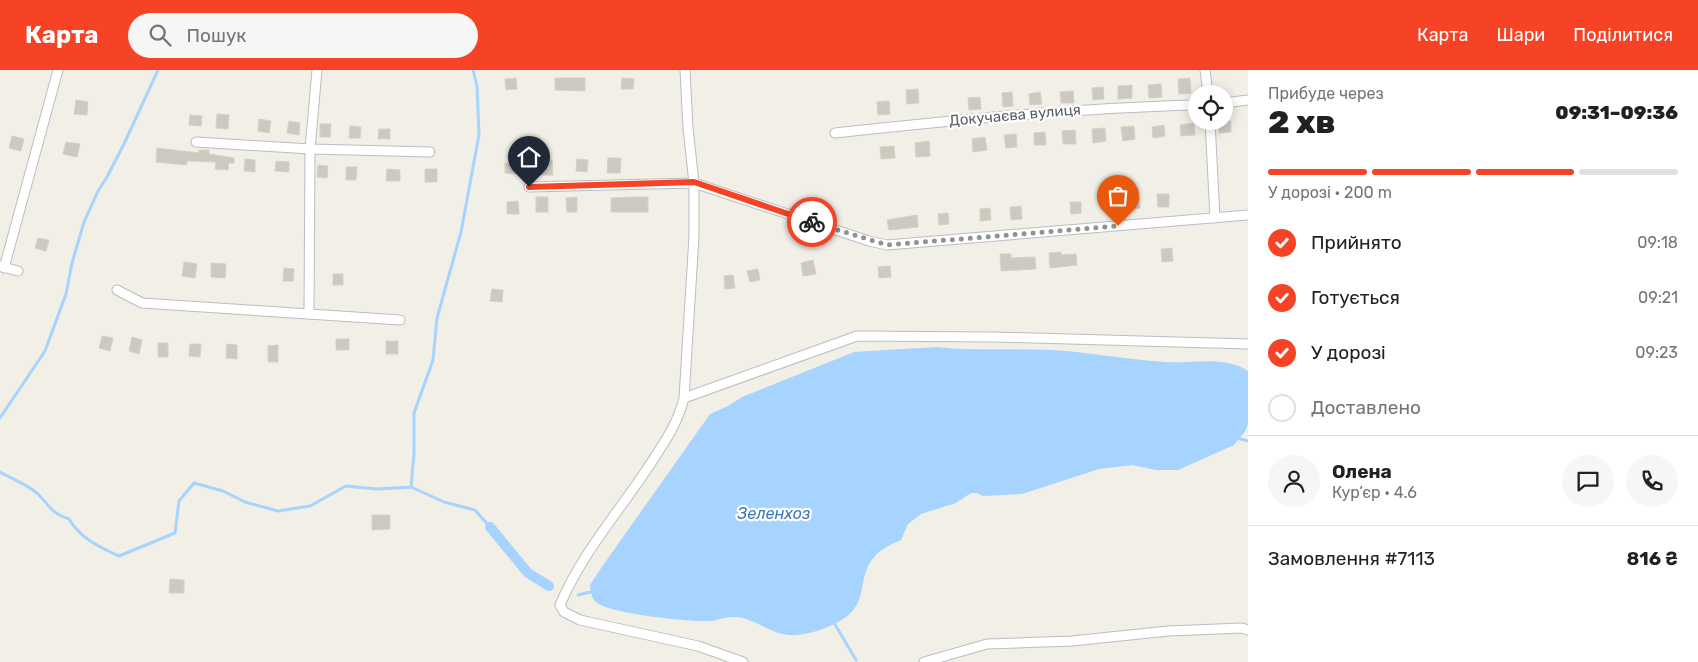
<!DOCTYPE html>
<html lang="uk">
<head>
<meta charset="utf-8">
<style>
	body { margin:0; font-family:Rubik,sans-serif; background:#f6f6f6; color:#202124; height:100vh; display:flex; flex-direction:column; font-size:19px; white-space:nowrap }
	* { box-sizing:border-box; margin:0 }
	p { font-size:16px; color:#757577 }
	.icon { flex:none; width:28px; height:28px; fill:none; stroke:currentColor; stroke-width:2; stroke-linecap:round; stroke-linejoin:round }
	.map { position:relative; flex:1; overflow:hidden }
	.side { display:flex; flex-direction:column; background:#fff; width:450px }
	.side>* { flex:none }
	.tools { position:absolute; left:1188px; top:15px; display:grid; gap:10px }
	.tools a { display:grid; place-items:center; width:45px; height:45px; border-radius:50%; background:#fff; box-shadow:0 2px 12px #0003; font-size:25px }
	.pin { position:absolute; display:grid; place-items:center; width:42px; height:42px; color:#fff; margin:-51px -21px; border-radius:50% 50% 50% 0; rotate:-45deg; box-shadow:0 0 5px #0007 }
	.pin .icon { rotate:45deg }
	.courier { position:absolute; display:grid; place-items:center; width:50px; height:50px; margin:-25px; border:4px solid #f64326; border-radius:50%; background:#fff; color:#222; box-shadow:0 1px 6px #0007 }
	.head em { font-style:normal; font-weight:800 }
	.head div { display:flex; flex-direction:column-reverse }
	.head { display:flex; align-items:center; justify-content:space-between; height:85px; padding:0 20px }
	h1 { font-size:32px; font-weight:800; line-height:38px }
	.bar { display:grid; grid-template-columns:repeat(4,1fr); gap:8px 5px; align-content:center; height:60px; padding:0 20px }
	.bar i { height:6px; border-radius:4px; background:#e0e0e0 }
	.bar .selected { background:#f64326 }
	.bar p { grid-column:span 4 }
	.line { display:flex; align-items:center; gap:12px; padding:0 20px; border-top:1px solid #e0e0e0 }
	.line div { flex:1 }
	.round { display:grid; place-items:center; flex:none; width:52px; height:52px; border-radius:26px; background:#f6f6f6 }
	ol { padding:0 20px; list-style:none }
	li { display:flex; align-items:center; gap:15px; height:55px }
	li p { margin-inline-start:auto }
	li .icon { padding:5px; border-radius:50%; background:#f64326; color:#fff; stroke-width:4 }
	li:last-child { color:#757577 }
	li i { width:28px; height:28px; border:2px solid #e0e0e0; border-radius:50% }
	header { display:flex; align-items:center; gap:30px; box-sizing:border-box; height:70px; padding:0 25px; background:#f64326; color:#fff }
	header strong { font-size:24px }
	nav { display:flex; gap:28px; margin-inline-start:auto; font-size:18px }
	.search { width:350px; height:45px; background:#f6f6f6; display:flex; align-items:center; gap:12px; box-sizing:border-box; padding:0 18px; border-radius:28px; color:#757577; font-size:19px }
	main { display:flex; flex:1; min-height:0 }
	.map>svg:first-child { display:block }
</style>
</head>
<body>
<header>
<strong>Карта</strong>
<div class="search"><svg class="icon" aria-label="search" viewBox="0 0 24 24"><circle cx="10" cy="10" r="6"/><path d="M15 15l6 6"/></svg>Пошук</div>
<nav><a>Карта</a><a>Шари</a><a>Поділитися</a></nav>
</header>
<main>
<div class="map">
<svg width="1248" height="592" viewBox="0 0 1248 592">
	<rect width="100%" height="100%" fill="#f1efe6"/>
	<path fill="#a7d3ff" d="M937,277C975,281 1013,278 1052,280C1090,282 1128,290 1166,292C1193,294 1224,285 1248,301V353L1246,360L1234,375L1178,400H1156L1132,395L1099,399L1022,424L983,426L977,423H971L956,433L921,444L908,454L901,470C892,474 882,478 875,486C853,510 875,537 830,556C819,561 802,566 789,565C769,564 753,546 732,547C724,547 717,551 709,551C689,552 612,544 597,533C591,529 591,521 590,515L599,501L710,344L728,336L742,327L854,282Z"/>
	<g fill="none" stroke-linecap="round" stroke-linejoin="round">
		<path stroke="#a7d3ff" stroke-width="3" d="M0,348L45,281L66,224L72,193L84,152L98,121L107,107L124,74L158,0
			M1237,368L1248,371
			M0,402C12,409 29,415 38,424C50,436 51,443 69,449C80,468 99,477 119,486L175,463L179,431L194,413L223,421L245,432L278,441L310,436L346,416L376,419L411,417L444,432L475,440L490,457
			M411,417L414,383V343L433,290L437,248L461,162L479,65L477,16L473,0
			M578,525L595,521
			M833,551L856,590"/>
		<path stroke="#a7d3ff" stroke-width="10" d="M490,457L528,503L549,516"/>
	</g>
	<path fill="#ccc9c3" stroke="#d6d1c3" d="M516,8L517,19L506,20L505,9Z
		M555,8H585V21L555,20Z
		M622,8L634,9L633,19H621Z
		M1190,8L1191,23L1179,24L1178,9Z
		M1161,14L1162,27L1149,28L1148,15Z
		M1132,15V28L1118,29V16Z
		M1103,17L1104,29L1093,30L1092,18Z
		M918,19L919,33L907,34L906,20Z
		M1073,21L1074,33H1061L1060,22Z
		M1012,22L1013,36L1003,37L1002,23Z
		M1040,22L1042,34L1030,35L1029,24Z
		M980,27L981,39L969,40L968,28Z
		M76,30L88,32L87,45L74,44Z
		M889,31L890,44L878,45L877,32Z
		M217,44L229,45L228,59L216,58Z
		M190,45L202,46L201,56L189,55Z
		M259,49L271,51L269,63L258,61Z
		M289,51L300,53L299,65L287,63Z
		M1219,51H1231V62L1219,63Z
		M1194,53L1195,65L1181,66L1180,55Z
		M320,54H331L330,67H320Z
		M1164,55L1165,66L1153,68L1152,57Z
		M350,56L361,57L360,68H349Z
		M1134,56L1135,69L1123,71L1121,57Z
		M1105,58L1106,71L1093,73L1092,59Z
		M379,59H390V69H378Z
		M1075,60L1076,74H1063L1062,61Z
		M1045,62L1046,75H1034V63Z
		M1016,64L1017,77L1006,78L1004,65Z
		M12,66L24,69L21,81L9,78Z
		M985,67L987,80L973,82L972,69Z
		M929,71L930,86L916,87L915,73Z
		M66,72L80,74L77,87L63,84Z
		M894,76L895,88L881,89L880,77Z
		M157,78L199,83V80H209V84L234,88V93H229L228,100L215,99L216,92L187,91V95L156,92Z
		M608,88H621L620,103H607Z
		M245,89L255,90V102L244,101Z
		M577,89L588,90L587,102L576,101Z
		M552,90L553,105H541L540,91Z
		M276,91L289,92V102L275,101Z
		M505,93L517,94L516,104L505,103Z
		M318,95L328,96L327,108L317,107Z
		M346,97H357L356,110H346Z
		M387,99L400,100V111H386Z
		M425,99H437V112H425Z
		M1157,124H1169V137H1158Z
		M536,127H548V142H536Z
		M577,127V142H567L566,128Z
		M634,127H648V142H611V128Z
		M1128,127H1139L1140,138L1129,139Z
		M518,131L519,144H507V132Z
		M1070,132H1081V143L1071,144Z
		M1021,136L1022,149L1011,150L1010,137Z
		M990,138L991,150L980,151V139Z
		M948,143L949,154L939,155L938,144Z
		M917,145L918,157L889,160L887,150Z
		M38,168L49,170L46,181L35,178Z
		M1172,178L1173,191L1162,192L1161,179Z
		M1061,182V185L1076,184L1077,195L1050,198L1049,183Z
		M1000,184H1011V188L1035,187L1036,199L1001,201Z
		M813,190L816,204L803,206L801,193Z
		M184,192L197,194L195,208L182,206Z
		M211,193L226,194L225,208L211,207Z
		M890,196L891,207L879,208L878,197Z
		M284,198L294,199L293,211H283Z
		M758,199L760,210L750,212L747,201Z
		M333,204H343V215H333Z
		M733,205L735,218L725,219L724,206Z
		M492,219L503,220L502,232L490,231Z
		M102,266L113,268L110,281L99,278Z
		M132,267L142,270L139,284L129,281Z
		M336,269H349V280H336Z
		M386,271H398V284H386Z
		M158,273H168V287H158Z
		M190,274H201L200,287L189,286Z
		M227,274L237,275V289L226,288Z
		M278,275V292H268V276Z
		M372,445H390V459L372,460Z
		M170,509L184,510V523H169Z"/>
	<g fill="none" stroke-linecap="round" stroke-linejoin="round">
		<defs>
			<path id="minor" d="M685,0L688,58L694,113V166L684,328C677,356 662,376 647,399C617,444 581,485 560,535L564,542L580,550L698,576L743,592
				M1205,0L1208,24
				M1224,33L1248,30
				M1210,51L1215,148
				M835,63C955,50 1075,38 1196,35
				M196,72L310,79L430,82
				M529,117L694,113L869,171L887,175L1248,145
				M0,196L18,201
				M4,198L58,0
				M117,220L142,233L400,250
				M309,243L310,79L317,0
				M684,328L857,266L994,267L1248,274
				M924,592L987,574L1072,571L1168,561L1242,558L1248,560"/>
		</defs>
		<use href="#minor" stroke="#babdc2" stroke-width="11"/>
		<use href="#minor" stroke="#fff" stroke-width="9"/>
	</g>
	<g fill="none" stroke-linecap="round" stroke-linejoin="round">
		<path stroke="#919393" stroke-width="5" stroke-dasharray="0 9" d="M812,152L887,175L1118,156"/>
		<path stroke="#f64326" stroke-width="6" d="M529,117L694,112L812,152"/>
	</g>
	<g text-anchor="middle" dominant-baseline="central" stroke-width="4.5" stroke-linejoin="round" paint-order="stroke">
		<g font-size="15" fill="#5d6167" stroke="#fff">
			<text transform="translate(1015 45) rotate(-5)">Докучаєва вулиця</text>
		</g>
		<g font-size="16" font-style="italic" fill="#3d77c4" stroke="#fff">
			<text x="774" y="443">Зеленхоз</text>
		</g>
	</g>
</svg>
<div class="tools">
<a><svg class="icon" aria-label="locate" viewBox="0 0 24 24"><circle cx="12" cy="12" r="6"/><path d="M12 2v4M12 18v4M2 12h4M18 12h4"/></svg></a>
</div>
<div class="pin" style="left:1118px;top:156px;background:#ea580c"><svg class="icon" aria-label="bag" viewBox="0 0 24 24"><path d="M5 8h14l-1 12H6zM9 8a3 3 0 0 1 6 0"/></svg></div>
<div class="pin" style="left:529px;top:117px;background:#1f2937"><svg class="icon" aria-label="home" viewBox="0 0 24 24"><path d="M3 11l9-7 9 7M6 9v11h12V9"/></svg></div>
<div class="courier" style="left:812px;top:152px"><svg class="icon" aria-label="bike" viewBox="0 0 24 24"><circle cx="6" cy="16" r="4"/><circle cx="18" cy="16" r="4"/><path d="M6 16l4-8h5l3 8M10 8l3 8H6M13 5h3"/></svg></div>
</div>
<section class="side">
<div class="head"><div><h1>2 хв</h1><p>Прибуде через</p></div><em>09:31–09:36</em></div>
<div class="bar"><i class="selected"></i><i class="selected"></i><i class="selected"></i><i></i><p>У дорозі · 200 m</p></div>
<ol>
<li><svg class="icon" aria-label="check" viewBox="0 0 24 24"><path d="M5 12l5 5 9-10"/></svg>Прийнято<p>09:18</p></li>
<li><svg class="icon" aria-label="check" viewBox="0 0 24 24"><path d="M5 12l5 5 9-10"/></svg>Готується<p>09:21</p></li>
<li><svg class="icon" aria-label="check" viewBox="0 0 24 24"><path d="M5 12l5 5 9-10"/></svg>У дорозі<p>09:23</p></li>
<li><i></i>Доставлено</li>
</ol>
<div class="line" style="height:90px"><a class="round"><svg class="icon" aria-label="person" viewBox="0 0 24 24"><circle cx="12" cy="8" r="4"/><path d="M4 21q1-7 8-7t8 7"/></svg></a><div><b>Олена</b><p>Кур’єр · 4.6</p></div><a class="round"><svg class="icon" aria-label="chat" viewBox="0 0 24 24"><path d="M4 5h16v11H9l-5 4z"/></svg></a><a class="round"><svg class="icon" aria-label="phone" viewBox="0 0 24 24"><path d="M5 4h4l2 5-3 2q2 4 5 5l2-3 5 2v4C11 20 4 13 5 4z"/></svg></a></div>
<div class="line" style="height:65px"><div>Замовлення #7113</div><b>816 ₴</b></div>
</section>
</main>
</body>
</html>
